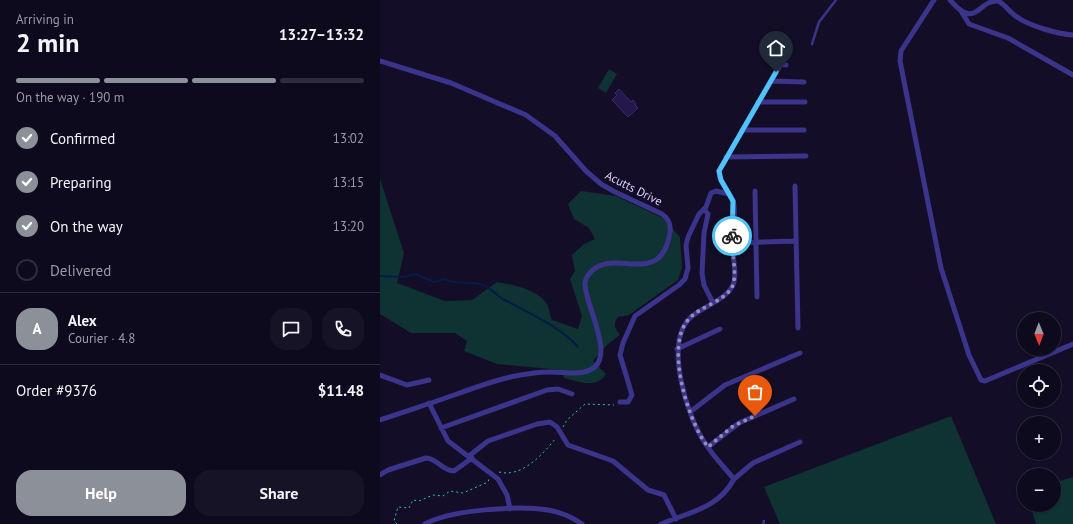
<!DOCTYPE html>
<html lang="en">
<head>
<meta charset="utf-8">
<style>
	body { margin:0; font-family:"PT Sans",sans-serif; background:#171327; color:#f1f3f6; height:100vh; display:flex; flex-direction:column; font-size:15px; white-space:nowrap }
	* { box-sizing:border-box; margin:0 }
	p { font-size:13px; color:#9b9aa4 }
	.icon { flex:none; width:22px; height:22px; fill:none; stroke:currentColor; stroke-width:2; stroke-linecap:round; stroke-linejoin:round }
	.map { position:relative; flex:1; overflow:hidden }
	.drawer { display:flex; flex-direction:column; background:#0e0a1e; width:380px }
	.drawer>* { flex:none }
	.needle { width:26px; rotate:179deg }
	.fabs { position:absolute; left:637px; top:312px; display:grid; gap:8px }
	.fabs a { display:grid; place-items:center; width:44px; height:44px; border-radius:50%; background:#0e0a1e; box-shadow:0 1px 3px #0004,0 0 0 1px #2e2b3c; font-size:20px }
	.pin { position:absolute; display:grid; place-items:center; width:34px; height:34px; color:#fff; margin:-41px -17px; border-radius:50% 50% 50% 0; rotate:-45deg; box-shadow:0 0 4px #0007 }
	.pin .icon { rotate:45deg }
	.courier { position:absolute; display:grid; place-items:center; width:40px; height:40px; margin:-20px; border:3px solid #4fc3f7; border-radius:50%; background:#fff; color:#222; box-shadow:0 1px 5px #0007 }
	.overview em { font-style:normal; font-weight:700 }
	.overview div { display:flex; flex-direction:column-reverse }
	.overview { display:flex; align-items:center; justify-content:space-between; height:68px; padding:0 16px }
	h1 { font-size:26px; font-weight:700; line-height:30px }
	.bar { display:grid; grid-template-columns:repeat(4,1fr); gap:6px 4px; align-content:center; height:48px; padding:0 16px }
	.bar i { height:5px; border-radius:3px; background:#2e2b3c }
	.bar .selected { background:#8c9099 }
	.bar p { grid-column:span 4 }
	.line { display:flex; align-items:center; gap:10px; padding:0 16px; border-top:1px solid #2e2b3c }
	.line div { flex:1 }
	.round { display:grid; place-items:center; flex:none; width:42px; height:42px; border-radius:16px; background:#171327 }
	ol { padding:0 16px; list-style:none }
	li { display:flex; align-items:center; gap:12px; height:44px }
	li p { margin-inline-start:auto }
	li .icon { padding:4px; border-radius:50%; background:#8c9099; color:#fff; stroke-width:4 }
	li:last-child { color:#9b9aa4 }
	li i { width:22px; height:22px; border:2px solid #2e2b3c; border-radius:50% }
	.primary-button { display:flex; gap:8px; margin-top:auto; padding:8px 16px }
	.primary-button a { flex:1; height:46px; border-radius:16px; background:#8c9099; color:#fff; font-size:16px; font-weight:700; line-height:46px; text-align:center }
	.primary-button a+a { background:#171327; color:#f1f3f6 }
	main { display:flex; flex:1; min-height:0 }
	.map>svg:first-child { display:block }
</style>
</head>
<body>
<main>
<section class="drawer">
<div class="overview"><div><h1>2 min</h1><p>Arriving in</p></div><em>13:27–13:32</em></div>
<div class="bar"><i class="selected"></i><i class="selected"></i><i class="selected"></i><i></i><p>On the way · 190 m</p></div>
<ol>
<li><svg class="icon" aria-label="check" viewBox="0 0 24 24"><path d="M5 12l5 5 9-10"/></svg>Confirmed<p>13:02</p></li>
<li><svg class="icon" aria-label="check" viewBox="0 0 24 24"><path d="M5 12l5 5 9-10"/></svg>Preparing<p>13:15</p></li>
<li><svg class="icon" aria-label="check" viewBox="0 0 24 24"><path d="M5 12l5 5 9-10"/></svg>On the way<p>13:20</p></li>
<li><i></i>Delivered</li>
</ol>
<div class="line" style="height:72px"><b class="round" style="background:#8c9099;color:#fff">A</b><div><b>Alex</b><p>Courier · 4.8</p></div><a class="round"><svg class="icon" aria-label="chat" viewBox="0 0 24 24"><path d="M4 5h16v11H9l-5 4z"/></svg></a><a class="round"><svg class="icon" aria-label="phone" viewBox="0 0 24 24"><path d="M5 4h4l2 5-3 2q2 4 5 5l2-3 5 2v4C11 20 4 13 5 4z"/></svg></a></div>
<div class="line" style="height:52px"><div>Order #9376</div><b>$11.48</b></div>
<div class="primary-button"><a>Help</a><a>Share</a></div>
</section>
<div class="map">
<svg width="693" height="524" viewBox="0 0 693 524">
	<rect width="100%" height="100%" fill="#130d28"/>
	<path fill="#0f3232" d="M229,69L237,74L226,93L218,88Z
		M0,179L24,253L17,283L65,301L92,300L117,282C134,285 157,289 167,304C169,308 170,315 172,320L198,329L202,316L190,279L195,271L192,255L204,244L215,239L209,228L194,219L188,204L201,191L236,196L283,218L300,237L302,268L298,280L249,315L238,317C233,324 234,327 240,335L228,344L213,361L226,374C217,389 199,382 184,378L181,370L117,364L84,351L87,341L75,333H31L0,314Z
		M571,416L616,524H400L384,487Z
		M693,477V524H656L650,505H674V483Z"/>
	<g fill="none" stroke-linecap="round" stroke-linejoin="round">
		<path stroke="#051b48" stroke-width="2" d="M0,276L24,277L35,274L54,282L65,279C78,286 89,280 103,285C111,288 116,295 123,299C147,312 181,327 198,347"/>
	</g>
	<path fill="#24174a" stroke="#3b2778" d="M239,89L251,102L253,100L256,104L255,105L258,108L248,117L232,100L237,95L235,93Z"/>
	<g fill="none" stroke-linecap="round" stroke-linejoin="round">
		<path stroke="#24c3c0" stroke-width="1" stroke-dasharray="2 3" stroke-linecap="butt" d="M183,427L187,420L205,404L234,405
			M119,472C142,478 163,454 176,438
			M17,524L14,521L18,507L29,508L33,500L39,501L53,495L63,496L70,491L83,493L108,482L109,479"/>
		<path stroke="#3b348b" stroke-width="2.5" d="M432,44L439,22L456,0
			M383,524L384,521"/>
		<path stroke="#3b348b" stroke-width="5" d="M554,0L521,51L520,61L561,268L589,355L601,380L605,381L693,344
			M570,0C597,31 597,0 618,1C625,4 630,13 637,17C649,26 678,34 693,35
			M581,11L589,24L628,38L693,75
			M0,61L71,83L146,115L175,136L206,171L221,184L235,192L282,214C289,219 291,224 290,232C282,288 235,249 213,270C209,273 206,278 205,282C203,302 238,358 210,370C198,376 181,371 168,372C157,372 146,374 135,376C115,380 96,387 77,394C52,403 26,411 0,420
			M391,81L424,82
			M378,102H425
			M362,130H424
			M346,157L426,156
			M415,186L418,328
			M375,191L377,297
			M324,209L328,214L324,233L322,273L324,285L333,303
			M352,243L416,241
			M297,349L340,329
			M0,375L27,385L49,380
			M240,402H248L252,395L240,355L243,343L255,316L299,285L305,279L308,268L306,245L308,237L319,214L326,207L331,193L336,191L349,194
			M49,403L68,441L118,479L127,495L130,509
			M310,412L345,385L420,353
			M61,428L167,390L178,389L192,394
			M328,447L359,423L414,399
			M89,456L108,441L157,424L170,422L177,427L188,445L233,461L268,490L284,495L296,519
			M0,475L8,470L46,458C57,458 62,471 74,471L92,458
			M354,479L373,463L420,442
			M45,524C70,510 139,505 168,510C180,512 192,517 202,524
			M281,524C309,512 338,509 354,479C344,467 333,456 325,443C307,417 284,343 310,318C321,307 350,299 354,282C357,270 352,256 352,243C352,230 357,213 353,201C349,190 338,182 339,171L401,64L406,65"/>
	</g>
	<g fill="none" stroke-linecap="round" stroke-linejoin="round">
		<path stroke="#948eb4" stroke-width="4" stroke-dasharray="0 7.2" d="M352,236C351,249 358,276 352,287C344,302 320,306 309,319C284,345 308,422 328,447L353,426L375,416"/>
		<path stroke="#4fc3f7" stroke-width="5" d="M352,236L353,201L341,180L339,171L396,72"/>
	</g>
	<g text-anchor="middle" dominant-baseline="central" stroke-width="4" stroke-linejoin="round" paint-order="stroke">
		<g font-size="12" fill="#dad4ff" stroke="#130d28">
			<text transform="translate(254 188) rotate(27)">Acutts Drive</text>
		</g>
	</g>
</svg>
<div class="fabs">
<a><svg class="needle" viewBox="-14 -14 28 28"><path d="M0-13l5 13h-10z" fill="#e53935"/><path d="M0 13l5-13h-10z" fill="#9b9aa4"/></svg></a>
<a><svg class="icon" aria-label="locate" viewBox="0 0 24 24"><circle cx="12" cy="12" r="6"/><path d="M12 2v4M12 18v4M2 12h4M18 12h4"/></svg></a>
<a>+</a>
<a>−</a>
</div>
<div class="pin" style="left:375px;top:416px;background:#ea580c"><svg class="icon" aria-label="bag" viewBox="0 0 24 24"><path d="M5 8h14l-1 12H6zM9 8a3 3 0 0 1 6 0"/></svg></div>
<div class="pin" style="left:396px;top:72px;background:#1f2937"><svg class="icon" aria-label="home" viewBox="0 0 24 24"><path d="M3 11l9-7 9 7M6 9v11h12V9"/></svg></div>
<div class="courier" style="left:352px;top:236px"><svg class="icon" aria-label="bike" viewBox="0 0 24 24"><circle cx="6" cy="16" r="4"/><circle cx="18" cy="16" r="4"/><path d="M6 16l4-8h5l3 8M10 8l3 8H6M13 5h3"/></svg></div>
</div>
</main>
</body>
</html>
